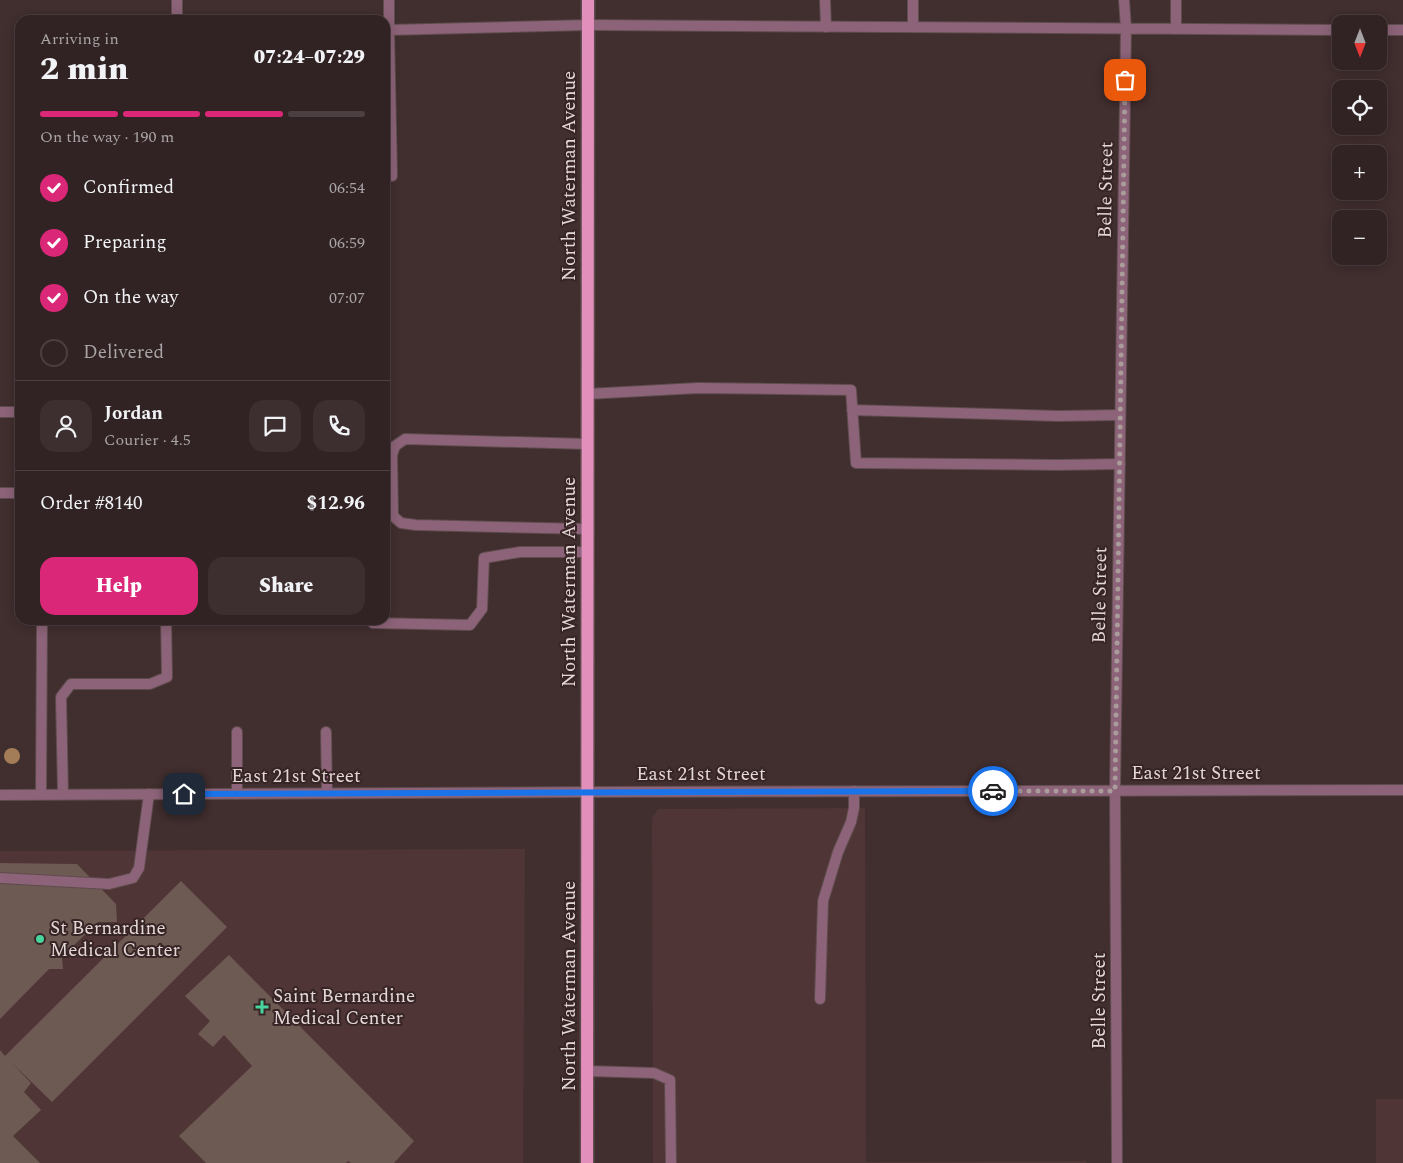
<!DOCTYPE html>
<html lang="en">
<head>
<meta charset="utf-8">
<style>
	body { margin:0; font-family:Spectral,serif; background:#3d2f30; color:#f1f3f6; height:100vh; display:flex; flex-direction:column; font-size:19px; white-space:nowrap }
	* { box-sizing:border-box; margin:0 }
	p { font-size:16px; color:#a8a4a6 }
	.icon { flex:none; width:28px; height:28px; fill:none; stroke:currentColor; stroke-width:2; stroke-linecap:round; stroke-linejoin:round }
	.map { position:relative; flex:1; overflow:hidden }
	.panel { position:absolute; left:15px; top:15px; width:375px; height:610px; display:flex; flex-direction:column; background:#312223; border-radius:15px; box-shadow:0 2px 12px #0003,0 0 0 1px #4c3f41 }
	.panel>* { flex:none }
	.needle { width:32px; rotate:180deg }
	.fabs { position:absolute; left:1332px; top:15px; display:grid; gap:10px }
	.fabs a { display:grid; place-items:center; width:55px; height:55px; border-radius:10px; background:#312223; box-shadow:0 2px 12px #0003,0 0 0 1px #4c3f41; font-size:25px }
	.pin { position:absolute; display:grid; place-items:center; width:42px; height:42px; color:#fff; margin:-21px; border-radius:10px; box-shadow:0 2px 8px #0006 }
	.courier { position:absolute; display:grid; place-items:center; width:50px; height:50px; margin:-25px; border:4px solid #1a73e8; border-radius:50%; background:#fff; color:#222; box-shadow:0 1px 6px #0007 }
	.headline em { font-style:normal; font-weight:800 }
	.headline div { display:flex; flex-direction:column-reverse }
	.headline { display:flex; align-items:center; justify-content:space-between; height:85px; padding:0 25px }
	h1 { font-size:32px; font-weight:800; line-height:38px }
	.bar { display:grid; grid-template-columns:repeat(4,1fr); gap:8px 5px; align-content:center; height:60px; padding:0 25px }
	.bar i { height:6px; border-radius:4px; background:#4c3f41 }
	.bar .on { background:#db2777 }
	.bar p { grid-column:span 4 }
	.line { display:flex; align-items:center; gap:12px; padding:0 25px; border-top:1px solid #4c3f41 }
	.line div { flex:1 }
	.round { display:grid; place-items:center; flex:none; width:52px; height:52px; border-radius:15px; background:#3d2f30 }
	ol { padding:0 25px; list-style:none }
	li { display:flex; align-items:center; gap:15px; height:55px }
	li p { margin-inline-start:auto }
	li .icon { padding:5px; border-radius:50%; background:#db2777; color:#fff; stroke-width:4 }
	li:last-child { color:#a8a4a6 }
	li i { width:28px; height:28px; border:2px solid #4c3f41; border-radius:50% }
	.cta { display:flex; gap:10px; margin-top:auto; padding:10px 25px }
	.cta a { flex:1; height:58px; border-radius:15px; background:#db2777; color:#fff; font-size:20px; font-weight:800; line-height:58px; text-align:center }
	.cta a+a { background:#3d2f30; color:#f1f3f6 }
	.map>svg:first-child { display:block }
</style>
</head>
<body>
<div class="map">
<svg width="1403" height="1163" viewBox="0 0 1403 1163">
	<rect width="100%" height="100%" fill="#412e2f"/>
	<path fill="#4f3536" d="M865,808L866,1162L1086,1161V1163H653L652,818L658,809Z
		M525,849L523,1163H0V851Z
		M1376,1099H1403V1163H1376Z"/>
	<path fill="#6d5a52" d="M0,863L77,864L116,904L117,922H98L62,957L63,969H49L0,1019Z
		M181,881L227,927L52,1102L12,1063L31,1083L24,1092L41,1110L13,1136L40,1163H0V1050L5,1056Z
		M229,955L414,1141L394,1163H351L348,1161L346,1163H206L179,1136L252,1066L224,1035L213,1047L198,1034L210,1021L185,996Z"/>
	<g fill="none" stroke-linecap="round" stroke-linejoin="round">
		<defs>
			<path id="service" d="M389,0V30
				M825,0L826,27
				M913,0V27
				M1124,0L1126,28
				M1176,0V29
				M392,176L389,30L588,25
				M587,394L698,388L851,390L856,463L1059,465L1120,464
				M852,410L1059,416L1120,415
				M587,444L405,439L395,446L392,455L393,516L401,523L416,525L587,529
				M0,493H20
				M373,623L470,625L482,609L484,558L520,552H587
				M237,732V794
				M326,732L327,793
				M41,794L42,620
				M63,794L61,697L71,684H150L167,677L166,620
				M0,878L109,884L133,878L139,868L149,794
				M820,999L823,901L838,852L851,822L854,808V791
				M587,1071L654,1073L670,1080L671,1163"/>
			<path id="minor" d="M177,0V20
				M588,25L1341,30
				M1379,30H1403
				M0,412H20
				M587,792L1403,790
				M1117,1163L1115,791L1126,28"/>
			<path id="tertiary" d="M0,795L587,792"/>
			<path id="primary" d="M587,1163L588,0"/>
		</defs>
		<use href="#service" stroke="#5e4c4d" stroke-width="12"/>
		<use href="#minor" stroke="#5e4c4d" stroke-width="12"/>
		<use href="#tertiary" stroke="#5e4c4d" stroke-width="12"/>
		<use href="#primary" stroke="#5e4c4d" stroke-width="15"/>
		<use href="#service" stroke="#8c6378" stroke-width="10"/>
		<use href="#minor" stroke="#8c6378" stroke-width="10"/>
		<use href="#tertiary" stroke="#8c6378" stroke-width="10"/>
		<use href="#primary" stroke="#e28fbc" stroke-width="12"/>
	</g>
	<circle fill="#a27d57" cx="12" cy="756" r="8"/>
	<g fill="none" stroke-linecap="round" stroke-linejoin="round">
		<path stroke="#ab9c9c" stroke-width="5" stroke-dasharray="0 9" d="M993,791H1115L1125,80"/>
		<path stroke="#1a73e8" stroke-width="6" d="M184,794L993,791"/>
	</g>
	<g fill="#48d49d" stroke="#372425" stroke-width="2">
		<circle cx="40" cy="939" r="5"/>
		<path d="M259.5 999.5h5v5h5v5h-5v5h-5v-5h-5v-5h5z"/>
	</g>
	<g text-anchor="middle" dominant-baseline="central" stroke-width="4" stroke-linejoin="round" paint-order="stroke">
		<g font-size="19" fill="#e4d7d7" stroke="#372425">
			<text transform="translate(569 176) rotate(-90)">North Waterman Avenue</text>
			<text transform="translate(1106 190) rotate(-89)">Belle Street</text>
			<text transform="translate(569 582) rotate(-90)">North Waterman Avenue</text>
			<text transform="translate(1100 595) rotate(-89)">Belle Street</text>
			<text x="1196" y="773">East 21st Street</text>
			<text x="701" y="774">East 21st Street</text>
			<text x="296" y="776">East 21st Street</text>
			<text transform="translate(569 986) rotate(-90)">North Waterman Avenue</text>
			<text transform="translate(1099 1001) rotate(-90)">Belle Street</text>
		</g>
		<g font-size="19" fill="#e4d7d7" stroke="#372425" text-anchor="start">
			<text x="50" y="928">St Bernardine<tspan x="50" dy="22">Medical Center</tspan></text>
			<text x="273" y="996">Saint Bernardine<tspan x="273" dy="22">Medical Center</tspan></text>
		</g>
	</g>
</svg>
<div class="fabs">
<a><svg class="needle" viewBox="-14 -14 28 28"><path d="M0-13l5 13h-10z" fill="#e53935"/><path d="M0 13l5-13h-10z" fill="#a8a4a6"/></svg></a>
<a><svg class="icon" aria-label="locate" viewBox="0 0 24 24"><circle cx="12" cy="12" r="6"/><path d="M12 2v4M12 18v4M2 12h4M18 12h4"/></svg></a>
<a>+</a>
<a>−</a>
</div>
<div class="pin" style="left:1125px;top:80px;background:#ea580c"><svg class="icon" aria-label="bag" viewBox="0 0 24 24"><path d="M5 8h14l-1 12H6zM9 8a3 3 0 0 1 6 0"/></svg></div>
<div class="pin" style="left:184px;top:794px;background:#1f2937"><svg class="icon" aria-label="home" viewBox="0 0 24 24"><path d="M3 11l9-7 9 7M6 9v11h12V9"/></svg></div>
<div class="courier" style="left:993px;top:791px"><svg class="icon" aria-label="car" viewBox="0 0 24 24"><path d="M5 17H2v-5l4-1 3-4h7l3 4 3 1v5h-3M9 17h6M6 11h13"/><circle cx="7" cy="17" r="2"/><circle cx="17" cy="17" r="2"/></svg></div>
<section class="panel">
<div class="headline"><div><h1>2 min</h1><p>Arriving in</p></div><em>07:24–07:29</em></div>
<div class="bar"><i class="on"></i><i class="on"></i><i class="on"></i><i></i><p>On the way · 190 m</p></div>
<ol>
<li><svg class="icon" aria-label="check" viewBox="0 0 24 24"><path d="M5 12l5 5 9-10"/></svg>Confirmed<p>06:54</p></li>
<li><svg class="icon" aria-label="check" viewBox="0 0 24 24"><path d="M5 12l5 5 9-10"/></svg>Preparing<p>06:59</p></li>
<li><svg class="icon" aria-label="check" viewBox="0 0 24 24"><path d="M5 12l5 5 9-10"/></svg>On the way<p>07:07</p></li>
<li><i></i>Delivered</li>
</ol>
<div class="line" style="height:90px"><a class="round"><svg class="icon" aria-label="person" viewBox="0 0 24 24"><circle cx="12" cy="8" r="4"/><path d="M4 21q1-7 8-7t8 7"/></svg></a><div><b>Jordan</b><p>Courier · 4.5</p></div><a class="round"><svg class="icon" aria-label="chat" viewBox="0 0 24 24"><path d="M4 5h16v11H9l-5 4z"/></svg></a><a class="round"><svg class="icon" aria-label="phone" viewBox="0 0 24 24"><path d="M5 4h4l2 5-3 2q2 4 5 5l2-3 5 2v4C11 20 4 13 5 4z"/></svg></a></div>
<div class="line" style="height:65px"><div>Order #8140</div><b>$12.96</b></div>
<div class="cta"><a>Help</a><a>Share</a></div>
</section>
</div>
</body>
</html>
